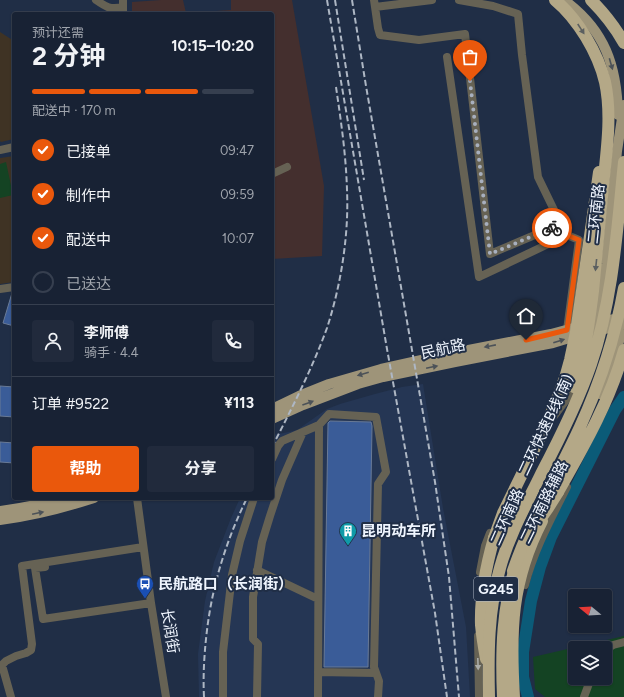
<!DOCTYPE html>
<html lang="zh">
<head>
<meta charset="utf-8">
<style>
	body { margin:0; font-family:Figtree,"Noto Sans SC",sans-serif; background:#212a3c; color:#f1f3f6; height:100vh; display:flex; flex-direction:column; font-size:15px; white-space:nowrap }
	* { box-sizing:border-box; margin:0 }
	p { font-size:13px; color:#9fa4ac }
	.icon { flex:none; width:22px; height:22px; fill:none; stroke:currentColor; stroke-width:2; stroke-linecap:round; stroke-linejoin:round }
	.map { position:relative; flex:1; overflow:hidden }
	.drawer { position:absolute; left:12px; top:12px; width:262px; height:488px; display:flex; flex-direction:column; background:#182234; border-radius:4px; box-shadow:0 1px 3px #0004,0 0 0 1px #363f4f }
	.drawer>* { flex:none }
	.needle { width:26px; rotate:288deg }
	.tools { position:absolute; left:568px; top:589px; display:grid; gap:8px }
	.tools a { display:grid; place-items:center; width:44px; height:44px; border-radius:4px; background:#182234; box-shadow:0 1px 3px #0004,0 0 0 1px #363f4f; font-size:20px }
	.pin { position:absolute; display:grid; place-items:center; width:34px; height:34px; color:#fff; margin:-41px -17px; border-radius:50% 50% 50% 0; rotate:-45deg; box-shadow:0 0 4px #0007 }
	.pin .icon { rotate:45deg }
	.courier { position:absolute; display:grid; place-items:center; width:40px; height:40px; margin:-20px; border:3px solid #ea580c; border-radius:50%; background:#fff; color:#222; box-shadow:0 1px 5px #0007 }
	.headline em { font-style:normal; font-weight:700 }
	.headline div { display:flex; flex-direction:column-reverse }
	.headline { display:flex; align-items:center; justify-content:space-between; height:68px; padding:0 20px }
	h1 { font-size:26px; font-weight:700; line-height:30px }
	.bar { display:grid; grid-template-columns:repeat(4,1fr); gap:6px 4px; align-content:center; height:48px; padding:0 20px }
	.bar i { height:5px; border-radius:3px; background:#363f4f }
	.bar .on { background:#ea580c }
	.bar p { grid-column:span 4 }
	.line { display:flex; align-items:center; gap:10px; padding:0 20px; border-top:1px solid #363f4f }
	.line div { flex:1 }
	.round { display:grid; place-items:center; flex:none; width:42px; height:42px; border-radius:4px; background:#212a3c }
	ol { padding:0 20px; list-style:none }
	li { display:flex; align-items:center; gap:12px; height:44px }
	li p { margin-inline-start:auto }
	li .icon { padding:4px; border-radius:50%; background:#ea580c; color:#fff; stroke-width:4 }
	li:last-child { color:#9fa4ac }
	li i { width:22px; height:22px; border:2px solid #363f4f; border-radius:50% }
	.cta { display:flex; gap:8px; margin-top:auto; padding:8px 20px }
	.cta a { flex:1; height:46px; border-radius:4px; background:#ea580c; color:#fff; font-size:16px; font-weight:700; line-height:46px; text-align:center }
	.cta a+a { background:#212a3c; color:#f1f3f6 }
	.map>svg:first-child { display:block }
</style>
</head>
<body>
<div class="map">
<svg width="624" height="697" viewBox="0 0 624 697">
	<rect width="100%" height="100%" fill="#202e46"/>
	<path fill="#253654" d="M423,384L443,508L466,627L470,697H199L198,654L205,601L214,562L231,518L240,498H272V435L289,432L297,430L327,409L340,404L375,394L402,387Z"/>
	<path fill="#442f2e" d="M161,0H183L186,13L231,10V0H292L324,186L322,256L272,259V14H132V2Z"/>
	<path fill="#3f3324" d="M0,32L14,41V139L1,142L0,141Z
		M14,156V282L0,284V158Z"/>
	<path fill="#144323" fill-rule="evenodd" d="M6,162L13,195L0,198V164Z
		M624,636V697H545L535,689L533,657ZM575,648H605V678H575Z"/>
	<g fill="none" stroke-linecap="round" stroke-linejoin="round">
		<path stroke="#0b5b78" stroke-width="12" d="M528,697L523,677V652L531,601L540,567L551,537L615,410L624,397"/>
	</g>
	<path fill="#3a5c98" stroke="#697a96" d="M12,293H14V326L3,323Z
		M0,386L14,387V417L0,416Z
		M330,421L371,422L372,426L368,667H324L328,423Z
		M0,442L14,443V463L0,462Z"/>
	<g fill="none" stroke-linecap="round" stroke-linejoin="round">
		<path stroke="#666254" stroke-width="8" d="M96,0C106,7 110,10 123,7
			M123,0V14
			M374,0L378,28L380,35L419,40L465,34L490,254L556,226L559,222L555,212L538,177L522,55L518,14L493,6L459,0
			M375,7L432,0
			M447,57L479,277L567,235L579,240L567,330
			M0,150L14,147
			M272,174L287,167
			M0,289L14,287
			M554,416L566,400L577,383
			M272,459L278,446L282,441L319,425L329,414L376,417L386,472L378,484L374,667L379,681L378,697
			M137,498L151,603L166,697
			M45,567L35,568L43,619L151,603
			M257,570L318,599
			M480,572L485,546L490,533
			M525,585C534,550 551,519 567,487
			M478,636L479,697
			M605,650L613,645L624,642
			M318,672L376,673
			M11,697L2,665L6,661L16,656L26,653L31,650L32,644L22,566L143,547
			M223,697V652L232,575L240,541L254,498
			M257,697L258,644L253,639V597L262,542L270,516L282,480L303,432
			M318,697L319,425
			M584,697L591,678"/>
		<path stroke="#9e9479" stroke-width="10" d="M564,0C605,30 617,66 618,115
			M592,347L606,264L617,151L624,105
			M600,394C611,371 618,347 624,322
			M272,409L299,396L329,384L381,369L453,353L551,334L577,327L624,317
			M272,419L303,405L358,384L383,377L455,362L553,343L576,336L622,325
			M0,511C22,508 43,504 64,498
			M0,520C32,516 63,508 94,498"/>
		<path stroke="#b4a887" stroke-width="12" d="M591,0C604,13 615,27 624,43
			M591,229L599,172
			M534,528L548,508L558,492
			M486,659C484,648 482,636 481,625C480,595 486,566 494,538
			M503,697C501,651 502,606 517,562
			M514,697C510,631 511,581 542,521"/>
		<path stroke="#aeb7c4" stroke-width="2" stroke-dasharray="6 3" stroke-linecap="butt" d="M327,0L387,349L435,613L447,697
			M335,0L364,180
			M352,0L366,86L435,482L449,577L459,697
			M272,447C292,408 312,369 327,328C341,285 349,235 347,190C346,155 341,121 336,87
			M204,697C203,678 204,658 206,639C211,589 225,543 247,498"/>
		<path stroke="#b4a887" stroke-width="12" d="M555,0C578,19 598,53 605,82C613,119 605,160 602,197C599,229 596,260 593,291C589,323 585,356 574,387
			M558,492C584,446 610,401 624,350
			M494,538L503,513L547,423L557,399L565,378L570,360L576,332L591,229
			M513,571C530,521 558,475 580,427C601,381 615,338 624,288
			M489,697C488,654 488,610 500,568C509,535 526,505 541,474C560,438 578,402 591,364C613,299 617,230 624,162"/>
	</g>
	<defs><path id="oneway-solid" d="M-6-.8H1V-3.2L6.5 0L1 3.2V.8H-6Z"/></defs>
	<g fill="#5b5f60">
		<use href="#oneway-solid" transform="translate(581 29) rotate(57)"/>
		<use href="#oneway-solid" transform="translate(596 265) rotate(96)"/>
	</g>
	<g fill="#4c5258">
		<use href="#oneway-solid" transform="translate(611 64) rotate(74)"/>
		<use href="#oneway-solid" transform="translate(559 341) rotate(-18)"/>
		<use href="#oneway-solid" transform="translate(490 346) rotate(169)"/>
		<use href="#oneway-solid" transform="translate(432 367) rotate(-12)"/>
		<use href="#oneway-solid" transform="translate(363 374) rotate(164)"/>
		<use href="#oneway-solid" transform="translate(308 403) rotate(-20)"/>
		<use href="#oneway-solid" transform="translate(38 513) rotate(-12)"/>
	</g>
	<use fill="#aaaca9" href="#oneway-solid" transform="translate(478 664) rotate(88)"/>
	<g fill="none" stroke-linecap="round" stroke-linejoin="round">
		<path stroke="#a7afbe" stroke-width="4" stroke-dasharray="0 7.2" d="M470,81L490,254L552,228"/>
		<path stroke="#ea580c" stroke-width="5" d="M526,340L551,334L567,330L579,240L567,235L559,222L556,226L552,228"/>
	</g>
	<defs>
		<symbol id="building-pin" viewBox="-11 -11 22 30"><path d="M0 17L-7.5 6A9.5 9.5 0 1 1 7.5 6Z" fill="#0f9aa8" stroke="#202e46"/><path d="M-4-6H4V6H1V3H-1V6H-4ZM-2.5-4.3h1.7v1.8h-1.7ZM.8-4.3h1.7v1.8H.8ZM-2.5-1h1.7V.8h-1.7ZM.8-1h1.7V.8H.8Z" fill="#fff"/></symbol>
		<symbol id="bus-pin" viewBox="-11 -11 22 30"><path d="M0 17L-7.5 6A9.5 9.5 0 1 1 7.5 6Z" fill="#1a4fb4" stroke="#202e46"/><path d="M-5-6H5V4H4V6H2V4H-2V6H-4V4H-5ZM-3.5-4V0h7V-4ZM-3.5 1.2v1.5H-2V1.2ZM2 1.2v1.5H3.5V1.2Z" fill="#fff"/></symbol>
	</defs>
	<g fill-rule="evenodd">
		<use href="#building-pin" x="338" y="521" width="20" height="27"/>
		<use href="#bus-pin" x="135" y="574" width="20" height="27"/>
	</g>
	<g text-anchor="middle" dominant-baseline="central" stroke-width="4" stroke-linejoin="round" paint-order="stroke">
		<rect fill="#202e46" stroke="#b1b9c7" stroke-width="1" x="474" y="577" width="44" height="24" rx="3"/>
		<g font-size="14" font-weight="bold" fill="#eff5fe">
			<text x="496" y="589">G245</text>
		</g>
		<g font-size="15" fill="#eff5fe" stroke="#202e46">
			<text transform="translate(596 214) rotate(-84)">二环南路</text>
			<text transform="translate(443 349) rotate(-12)">民航路</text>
			<text transform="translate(546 425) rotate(-65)">二环快速B线(南)</text>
			<text transform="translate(544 502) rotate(-64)">二环南路辅路</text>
			<text transform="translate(507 517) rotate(-66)">二环南路</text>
			<text transform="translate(170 631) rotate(81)">长润街</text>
		</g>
		<g font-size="15" font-weight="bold" fill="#eff5fe" stroke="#202e46" text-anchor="start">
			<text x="361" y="531">昆明动车所</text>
			<text x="158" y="584">民航路口（长润街）</text>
		</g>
	</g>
</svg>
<div class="tools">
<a><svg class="needle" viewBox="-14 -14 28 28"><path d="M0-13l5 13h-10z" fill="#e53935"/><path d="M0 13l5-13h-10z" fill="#9fa4ac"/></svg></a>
<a><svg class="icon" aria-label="layers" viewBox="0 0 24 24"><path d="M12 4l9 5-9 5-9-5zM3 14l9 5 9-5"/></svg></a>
</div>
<div class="pin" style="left:470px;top:81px;background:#ea580c"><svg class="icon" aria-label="bag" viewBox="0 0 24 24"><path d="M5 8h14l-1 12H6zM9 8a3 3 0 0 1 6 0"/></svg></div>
<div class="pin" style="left:526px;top:340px;background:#1f2937"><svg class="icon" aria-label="home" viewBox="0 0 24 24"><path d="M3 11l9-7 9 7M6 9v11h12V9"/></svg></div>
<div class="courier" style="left:552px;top:228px"><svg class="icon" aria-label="bike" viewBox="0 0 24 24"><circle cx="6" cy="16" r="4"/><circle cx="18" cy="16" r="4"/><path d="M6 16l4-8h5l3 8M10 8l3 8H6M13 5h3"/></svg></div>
<section class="drawer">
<div class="headline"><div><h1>2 分钟</h1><p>预计还需</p></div><em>10:15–10:20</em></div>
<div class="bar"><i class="on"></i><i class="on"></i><i class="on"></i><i></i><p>配送中 · 170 m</p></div>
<ol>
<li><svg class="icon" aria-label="check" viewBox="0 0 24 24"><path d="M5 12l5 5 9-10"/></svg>已接单<p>09:47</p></li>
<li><svg class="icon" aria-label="check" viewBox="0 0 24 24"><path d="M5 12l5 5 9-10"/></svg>制作中<p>09:59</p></li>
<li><svg class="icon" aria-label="check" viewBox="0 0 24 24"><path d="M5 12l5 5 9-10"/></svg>配送中<p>10:07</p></li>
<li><i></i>已送达</li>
</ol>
<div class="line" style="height:72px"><a class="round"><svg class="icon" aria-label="person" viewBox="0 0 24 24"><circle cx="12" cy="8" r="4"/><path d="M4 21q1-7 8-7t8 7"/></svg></a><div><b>李师傅</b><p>骑手 · 4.4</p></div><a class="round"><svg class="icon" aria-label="phone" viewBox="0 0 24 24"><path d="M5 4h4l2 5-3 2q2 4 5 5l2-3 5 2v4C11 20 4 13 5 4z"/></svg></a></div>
<div class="line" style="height:52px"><div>订单 #9522</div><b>¥113</b></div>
<div class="cta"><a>帮助</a><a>分享</a></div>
</section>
</div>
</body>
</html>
